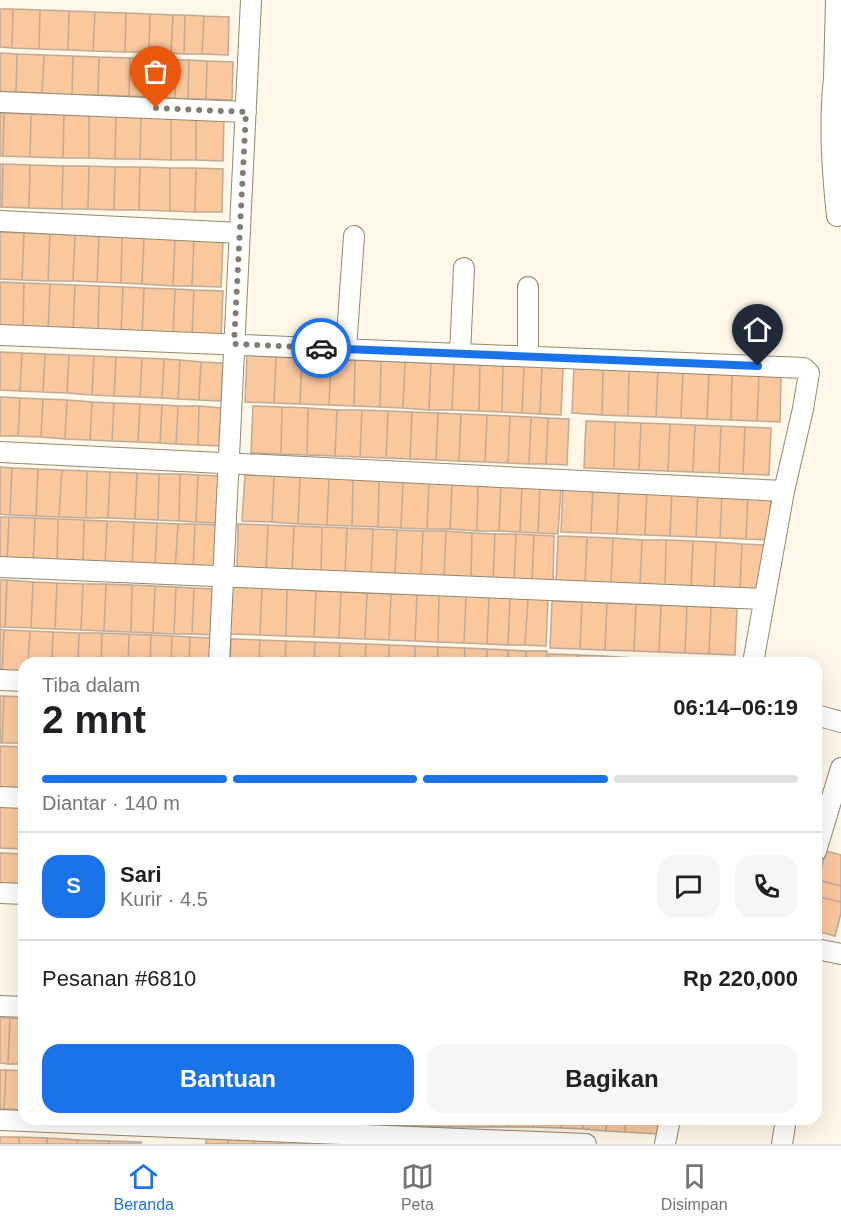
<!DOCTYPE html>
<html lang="id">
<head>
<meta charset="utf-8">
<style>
	body { margin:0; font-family:Arial,sans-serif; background:#f6f6f6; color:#202124; height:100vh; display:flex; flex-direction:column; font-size:22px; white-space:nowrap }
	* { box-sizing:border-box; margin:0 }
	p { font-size:20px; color:#757577 }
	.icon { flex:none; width:33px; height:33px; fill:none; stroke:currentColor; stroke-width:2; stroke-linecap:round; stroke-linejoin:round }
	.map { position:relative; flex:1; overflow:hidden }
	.side { position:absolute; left:18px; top:657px; width:804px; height:468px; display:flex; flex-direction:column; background:#fff; border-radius:18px; box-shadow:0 6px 24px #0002 }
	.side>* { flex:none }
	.pin { position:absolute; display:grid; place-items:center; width:51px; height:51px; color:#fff; margin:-62px -26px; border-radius:50% 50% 50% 0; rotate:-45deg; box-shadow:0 0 6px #0007 }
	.pin .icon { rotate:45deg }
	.courier { position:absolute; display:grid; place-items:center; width:60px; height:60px; margin:-30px; border:4px solid #1a73e8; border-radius:50%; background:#fff; color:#222; box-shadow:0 2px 8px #0007 }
	.summary em { font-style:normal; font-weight:600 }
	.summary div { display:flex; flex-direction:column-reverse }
	.summary { display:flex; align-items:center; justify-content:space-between; height:102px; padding:0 24px }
	h1 { font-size:39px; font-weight:600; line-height:45px }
	.bar { display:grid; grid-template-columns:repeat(4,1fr); gap:9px 6px; align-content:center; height:72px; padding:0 24px }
	.bar i { height:8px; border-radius:4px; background:#e0e0e0 }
	.bar .active { background:#1a73e8 }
	.bar p { grid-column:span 4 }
	.line { display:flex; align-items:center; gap:15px; padding:0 24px; border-top:2px solid #e0e0e0 }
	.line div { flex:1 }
	.round { display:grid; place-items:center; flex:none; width:63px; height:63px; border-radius:18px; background:#f6f6f6 }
	.primary-button { display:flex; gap:12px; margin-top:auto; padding:12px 24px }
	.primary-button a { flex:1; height:69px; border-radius:18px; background:#1a73e8; color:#fff; font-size:24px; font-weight:600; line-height:69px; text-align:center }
	.primary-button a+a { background:#f6f6f6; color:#202124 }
	.dock { display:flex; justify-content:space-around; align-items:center; height:84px; border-top:2px solid #e0e0e0; background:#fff; font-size:16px; color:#757577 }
	.dock a { display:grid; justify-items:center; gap:3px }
	.dock .active { color:#1a73e8 }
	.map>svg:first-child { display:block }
</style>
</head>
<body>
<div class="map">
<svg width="841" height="1144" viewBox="0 0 841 1144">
	<rect width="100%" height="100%" fill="#fff7e7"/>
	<path fill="#fbc89e" stroke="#c0a997" stroke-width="1.5" d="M0,9H13L12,48L0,47Z
		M13,9L40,10L39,49L12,48Z
		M40,10L69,11L68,50L39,49Z
		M69,11L95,12L93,51L68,50Z
		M95,12L126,13L125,52L93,51Z
		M126,13L150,14L149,52H125Z
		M150,14L173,15L171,53L149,52Z
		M173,15H185L184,54L171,53Z
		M185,15L204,16L202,54H184Z
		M204,16L229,17L228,55L202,54Z
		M0,53L17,54L16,92H0Z
		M17,54L44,55L42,93L16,92Z
		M44,55L73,56L72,95L42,93Z
		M73,56L99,57L98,95H72Z
		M99,57L130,58L129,96L98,95Z
		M130,58L154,59L153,97L129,96Z
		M154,59L176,60L175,98L153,97Z
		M176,60H189L188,99L175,98Z
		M189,60L207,61L206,99H188Z
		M207,61L233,62L232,100L206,99Z
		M0,113H4L3,156H0Z
		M4,113L31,114L30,157L3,156Z
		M31,114L64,115L63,158L30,157Z
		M64,115H89V158H63Z
		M89,115L116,116L115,159L89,158Z
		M116,116H141L140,159H115Z
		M141,116L171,117V160L140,159Z
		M171,117H196V160H171Z
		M196,117L224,118L223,161L196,160Z
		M0,164H3L2,207H0Z
		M3,164L30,165L29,208L2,207Z
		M30,165L63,166L62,209L29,208Z
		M63,166H89L88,209H62Z
		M89,166L115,167L114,210L88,209Z
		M115,167H140L139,210H114Z
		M140,167L170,168V211L139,210Z
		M170,168H196L195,212L170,211Z
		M196,168L223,169L222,212H195Z
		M0,232L24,233L22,280L0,279Z
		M24,233L50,234L48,281L22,280Z
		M50,234L75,235L73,281H48Z
		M75,235L99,236L97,282L73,281Z
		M99,236L122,237L121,283L97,282Z
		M122,237L144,238L142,284L121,283Z
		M144,238L175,239L173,286L142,284Z
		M175,239L194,240L192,286H173Z
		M194,240L223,241L221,287L192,286Z
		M0,282L24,283L23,330L0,329Z
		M24,283L50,284L48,331L23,330Z
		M50,284L75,285L73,332L48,331Z
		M75,285L99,286L98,333L73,332Z
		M99,286L123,287L121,334L98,333Z
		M123,287L144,288L142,335L121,334Z
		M144,288L175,289L173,336L142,335Z
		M175,289L194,290L192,337L173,336Z
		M194,290L223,291L221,338L192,337Z
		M0,352L22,353L20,391L0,390Z
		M22,353L45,354L43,392L20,391Z
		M45,354L69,355L67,393L43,392Z
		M69,355L94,356L92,395L67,393Z
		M247,355L276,357L274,403L245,402Z
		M94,356L116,357L114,396L92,395Z
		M116,357L142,358L140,397L114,396Z
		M276,357L302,358L300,404L274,403Z
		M142,358L164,359L162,398L140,397Z
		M302,358L331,359L329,405L300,404Z
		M164,359L180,360L178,399L162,398Z
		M331,359L355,360L354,406L329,405Z
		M180,360L201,362L199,400L178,399Z
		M355,360L381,361L380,407L354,406Z
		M381,361L405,362L403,408L380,407Z
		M201,362L223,363L221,401L199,400Z
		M405,362L431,363L429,410L403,408Z
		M431,363L454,364L452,410H429Z
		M454,364L480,365L479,411L452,410Z
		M480,365L503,366L502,412L479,411Z
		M503,366H524L522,413L502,412Z
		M524,366L542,367L540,414L522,413Z
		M542,367L563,368L561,415L540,414Z
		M574,367L603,368L602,415L572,413Z
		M603,368L629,369L628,416L602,415Z
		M629,369L658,370L656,417L628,416Z
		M658,370L683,371L681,418L656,417Z
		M683,371L709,372L707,419L681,418Z
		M709,372L732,373L731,420L707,419Z
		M732,373L759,374L757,421L731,420Z
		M759,374L781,375L780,422L757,421Z
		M0,397L20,398L18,436H0Z
		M20,398L43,399L41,437L18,436Z
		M43,399L67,400L65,439L41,437Z
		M67,400L92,402L90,440L65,439Z
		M92,402L114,403L112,441L90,440Z
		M114,403L140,404L138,442L112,441Z
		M140,404L162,405L160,443L138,442Z
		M162,405L178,406L176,444L160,443Z
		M178,406H199L198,445L176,444Z
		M199,406L221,408L220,446L198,445Z
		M253,406L282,407L281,454L251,453Z
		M282,407L308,408L307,455L281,454Z
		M308,408L337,410L335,456L307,455Z
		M337,410H362L360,457L335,456Z
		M362,410L388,411L386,458L360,457Z
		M388,411L412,412L410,459L386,458Z
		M412,412L438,413L436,460L410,459Z
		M438,413L461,414L459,461L436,460Z
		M461,414L487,415L485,462L459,461Z
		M487,415L510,416L508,463L485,462Z
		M510,416L531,417L529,464L508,463Z
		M531,417L548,418L546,464H529Z
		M548,418L569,419L567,465L546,464Z
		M586,421L615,422L614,469L584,468Z
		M615,422L641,423L639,470L614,469Z
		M641,423L670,424L668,471L639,470Z
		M670,424L695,425L693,472L668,471Z
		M695,425L721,426L719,473L693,472Z
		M721,426L745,427L743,474L719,473Z
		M745,427L771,428L769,475L743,474Z
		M0,467L12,468L10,515L0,514Z
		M12,468L38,469L36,516L10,515Z
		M38,469L62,470L59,517L36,516Z
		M62,470L87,471L86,518L59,517Z
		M87,471L110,472L108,518H86Z
		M110,472L137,473L135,519L108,518Z
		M137,473L159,474L158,520L135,519Z
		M159,474H180L179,521L158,520Z
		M180,474L198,475L196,522L179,521Z
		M198,475L219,476L217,523L196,522Z
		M245,475L274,476L272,522L242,521Z
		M274,476L300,477L298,524L272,522Z
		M300,477L329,478L327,525L298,524Z
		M329,478L353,479L352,526L327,525Z
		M353,479L379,480L378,527L352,526Z
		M379,480L403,481L401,528L378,527Z
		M403,481L429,482L427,529L401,528Z
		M429,482L452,483L450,529H427Z
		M452,483L478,484L477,531L450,529Z
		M478,484L501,485L499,531H477Z
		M501,485L522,486L520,532L499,531Z
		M563,485L593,486L591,533L561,532Z
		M522,486H540L538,533L520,532Z
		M540,486L561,487L558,534L538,533Z
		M593,486L619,487L617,534L591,533Z
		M619,487L647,488L645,535L617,534Z
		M647,488L672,489L670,536L645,535Z
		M672,489L698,490L696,537L670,536Z
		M698,490L722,491L720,538L696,537Z
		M722,491L748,492L746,539L720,538Z
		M748,492L771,493L769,540L746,539Z
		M0,517H9L7,564L0,563Z
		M9,517L35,518L33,565L7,564Z
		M35,518L58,519L57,566L33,565Z
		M58,519L84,520L83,567L57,566Z
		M84,520L107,521L105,567H83Z
		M107,521L134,522L132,568L105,567Z
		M134,522L157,523L155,569L132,568Z
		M157,523L178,524L175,570L155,569Z
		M178,524H195L193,571L175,570Z
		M195,524L216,525L214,572L193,571Z
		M238,524L268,525L266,572L237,570Z
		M268,525L294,526L292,572H266Z
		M294,526L322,527L321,574L292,572Z
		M322,527L347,528L345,575L321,574Z
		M347,528L373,529L371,576L345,575Z
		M373,529L397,530L395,576H371Z
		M397,530L423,531L421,577L395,576Z
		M423,531H446L444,578L421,577Z
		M446,531L472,533L471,579L444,578Z
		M472,533L495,534L493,580L471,579Z
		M495,534H516L514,581L493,580Z
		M516,534L534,535L532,582L514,581Z
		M534,535L554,536L553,583L532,582Z
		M558,536L587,537L585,584L556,583Z
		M587,537L613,538L611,585L585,584Z
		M613,538L642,540L640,586L611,585Z
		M642,540H666L665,587L640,586Z
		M666,540L693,541L691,588L665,587Z
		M693,541L716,542L714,589L691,588Z
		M716,542L742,544L740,590L714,589Z
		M742,544L765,545L763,591L740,590Z
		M0,580H7L5,627H0Z
		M7,580L33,582L31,628L5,627Z
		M33,582L57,583L55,629L31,628Z
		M57,583L83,584L81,630L55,629Z
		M83,584H106L104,631L81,630Z
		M106,584L132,585L131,632L104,631Z
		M132,585L155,586L153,633L131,632Z
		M155,586L176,587L174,634L153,633Z
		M176,587L194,588L192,634H174Z
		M232,587L262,588L260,635L230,634Z
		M194,588L214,589L213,635L192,634Z
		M262,588L287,589L286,636L260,635Z
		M287,589L316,591L314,637L286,636Z
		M316,591L341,592L339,638L314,637Z
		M341,592L367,593L365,639L339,638Z
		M367,593L391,594L389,640L365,639Z
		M391,594H417L415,641L389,640Z
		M417,594L439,595L438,642L415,641Z
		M439,595L466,596L464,643L438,642Z
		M466,596L489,597L487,644L464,643Z
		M489,597L510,598L508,645L487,644Z
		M510,598L528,599L525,645H508Z
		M528,599H548L546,646L525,645Z
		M552,601L582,602L580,649L550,648Z
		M582,602L607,603L605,650L580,649Z
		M607,603L636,604L634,651L605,650Z
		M636,604L661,605L659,652L634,651Z
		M661,605L687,606L685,653L659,652Z
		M687,606L711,607L709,654L685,653Z
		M711,607L737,608L735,655L709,654Z
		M0,629L4,630L2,676H0Z
		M4,630L30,631L28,663H24V677L2,676Z
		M30,631L53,632L52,663H28Z
		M53,632L79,633L78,663H52Z
		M79,633H102L101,663H78Z
		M102,633L129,634L128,663H101Z
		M129,634L151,635L150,663H128Z
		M151,635L172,636L171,663H150Z
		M172,636L190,637L189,663H171Z
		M190,637L211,638L210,663H189Z
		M231,639L260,640L259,663H230Z
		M260,640L286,641L285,663H259Z
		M286,641L315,642L314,663H285Z
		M315,642L340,643L339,663H314Z
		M340,643L366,644L365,663H339Z
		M366,644L389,645V663H365Z
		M389,645L415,646V663H389Z
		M415,646L438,647L437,663H415Z
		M438,647L465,648L464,663H437Z
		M465,648L487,649V663H464Z
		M487,649L508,650V663H487Z
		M508,650L526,651V663H508Z
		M526,651H547L546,663H526Z
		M549,654L578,655V663H548Z
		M578,655L604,656V663H578Z
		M604,656L633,658V663H604Z
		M633,658L658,659V663H633Z
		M658,659L684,660V663H658Z
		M684,660L707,661V663H684Z
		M0,696H4L2,743H0Z
		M4,696L24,697V743H2Z
		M0,746L24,747V794L0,793Z
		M0,801L24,802L23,849L0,848Z
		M826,851L841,855V886L818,880Z
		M0,853L24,854V886H0Z
		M818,880L841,886V902L816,896Z
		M816,896L841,902V913L835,936L816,931Z
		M0,1018H10L8,1064L0,1063Z
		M10,1018L24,1019V1064H8Z
		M0,1070H6L4,1109H0Z
		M6,1070L24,1071V1110L4,1109Z
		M261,1119H285V1125H261Z
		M285,1119H314V1125H285Z
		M314,1119H344V1126L314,1125Z
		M344,1119H372V1126H344Z
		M372,1119H395V1126H372Z
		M395,1119H423V1126H395Z
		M423,1119H450V1127L423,1126Z
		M450,1119H470V1127H450Z
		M470,1119H493V1127H470Z
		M493,1119H509V1127H493Z
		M509,1119H534L533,1127H509Z
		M534,1119H561V1128L533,1127Z
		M561,1119H583V1129L561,1128Z
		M583,1119H607L606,1131L583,1129Z
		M607,1119H626L625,1132L606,1131Z
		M626,1119H659L658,1134L625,1132Z
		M0,1137H19V1144H0Z
		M19,1137L47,1138V1144H19Z
		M206,1137H229L228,1144H206Z
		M229,1137L254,1138V1144H228Z
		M47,1138L78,1140L77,1144H47Z
		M254,1138L281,1139V1144H254Z
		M281,1139H309V1144H281Z
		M78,1140L109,1141V1144H77Z
		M109,1141L141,1142V1144H109Z"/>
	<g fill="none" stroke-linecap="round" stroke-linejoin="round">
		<defs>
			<path id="street" d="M836,0L834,78L841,80
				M834,78C829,124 832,169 837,216
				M0,102L246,112
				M0,221L240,233
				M528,287V356
				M0,335L804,368L809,373L803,409L784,491L753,663
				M346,349L354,236
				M460,353L464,268
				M0,452L784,491
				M0,567L764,599
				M219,663L251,0
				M0,680L24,681
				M816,715L841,722
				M0,797L24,798
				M816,851L841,768
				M0,893L24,894
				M816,949L841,954
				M0,1006L24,1007
				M0,1120L586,1144
				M665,1144L670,1119
				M782,1144L786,1119"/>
		</defs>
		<use href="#street" stroke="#948870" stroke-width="22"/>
		<use href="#street" stroke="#fff" stroke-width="20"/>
	</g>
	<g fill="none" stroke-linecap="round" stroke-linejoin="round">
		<path stroke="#837d71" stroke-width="6" stroke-dasharray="0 10.8" d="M156,108L246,112L234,344L321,348"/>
		<path stroke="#1a73e8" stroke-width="8" d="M321,348L758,366"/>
	</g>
</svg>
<div class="pin" style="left:156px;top:108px;background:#ea580c"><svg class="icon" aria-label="bag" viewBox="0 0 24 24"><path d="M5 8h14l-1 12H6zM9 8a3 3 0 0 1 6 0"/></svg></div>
<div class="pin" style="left:758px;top:366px;background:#1f2937"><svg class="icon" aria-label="home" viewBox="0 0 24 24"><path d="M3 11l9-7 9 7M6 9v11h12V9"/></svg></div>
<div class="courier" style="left:321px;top:348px"><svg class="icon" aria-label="car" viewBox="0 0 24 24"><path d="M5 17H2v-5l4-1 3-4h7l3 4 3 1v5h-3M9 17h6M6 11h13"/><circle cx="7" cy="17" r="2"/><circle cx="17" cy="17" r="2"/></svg></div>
<section class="side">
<div class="summary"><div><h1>2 mnt</h1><p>Tiba dalam</p></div><em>06:14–06:19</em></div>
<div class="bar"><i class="active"></i><i class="active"></i><i class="active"></i><i></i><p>Diantar · 140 m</p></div>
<div class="line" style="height:108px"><b class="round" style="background:#1a73e8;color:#fff">S</b><div><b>Sari</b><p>Kurir · 4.5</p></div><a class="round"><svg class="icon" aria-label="chat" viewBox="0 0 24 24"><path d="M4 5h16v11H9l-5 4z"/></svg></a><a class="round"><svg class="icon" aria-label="phone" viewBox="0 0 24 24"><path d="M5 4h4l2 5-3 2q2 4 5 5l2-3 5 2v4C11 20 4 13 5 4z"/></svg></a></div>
<div class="line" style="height:78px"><div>Pesanan #6810</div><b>Rp 220,000</b></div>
<div class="primary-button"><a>Bantuan</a><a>Bagikan</a></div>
</section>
</div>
<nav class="dock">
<a class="active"><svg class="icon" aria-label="home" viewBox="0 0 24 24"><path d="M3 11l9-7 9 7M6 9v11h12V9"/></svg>Beranda</a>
<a><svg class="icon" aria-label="map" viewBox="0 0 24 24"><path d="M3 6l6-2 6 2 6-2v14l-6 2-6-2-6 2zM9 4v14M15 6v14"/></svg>Peta</a>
<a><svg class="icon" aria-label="saved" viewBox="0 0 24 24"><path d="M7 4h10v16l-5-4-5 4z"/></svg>Disimpan</a>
</nav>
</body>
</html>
